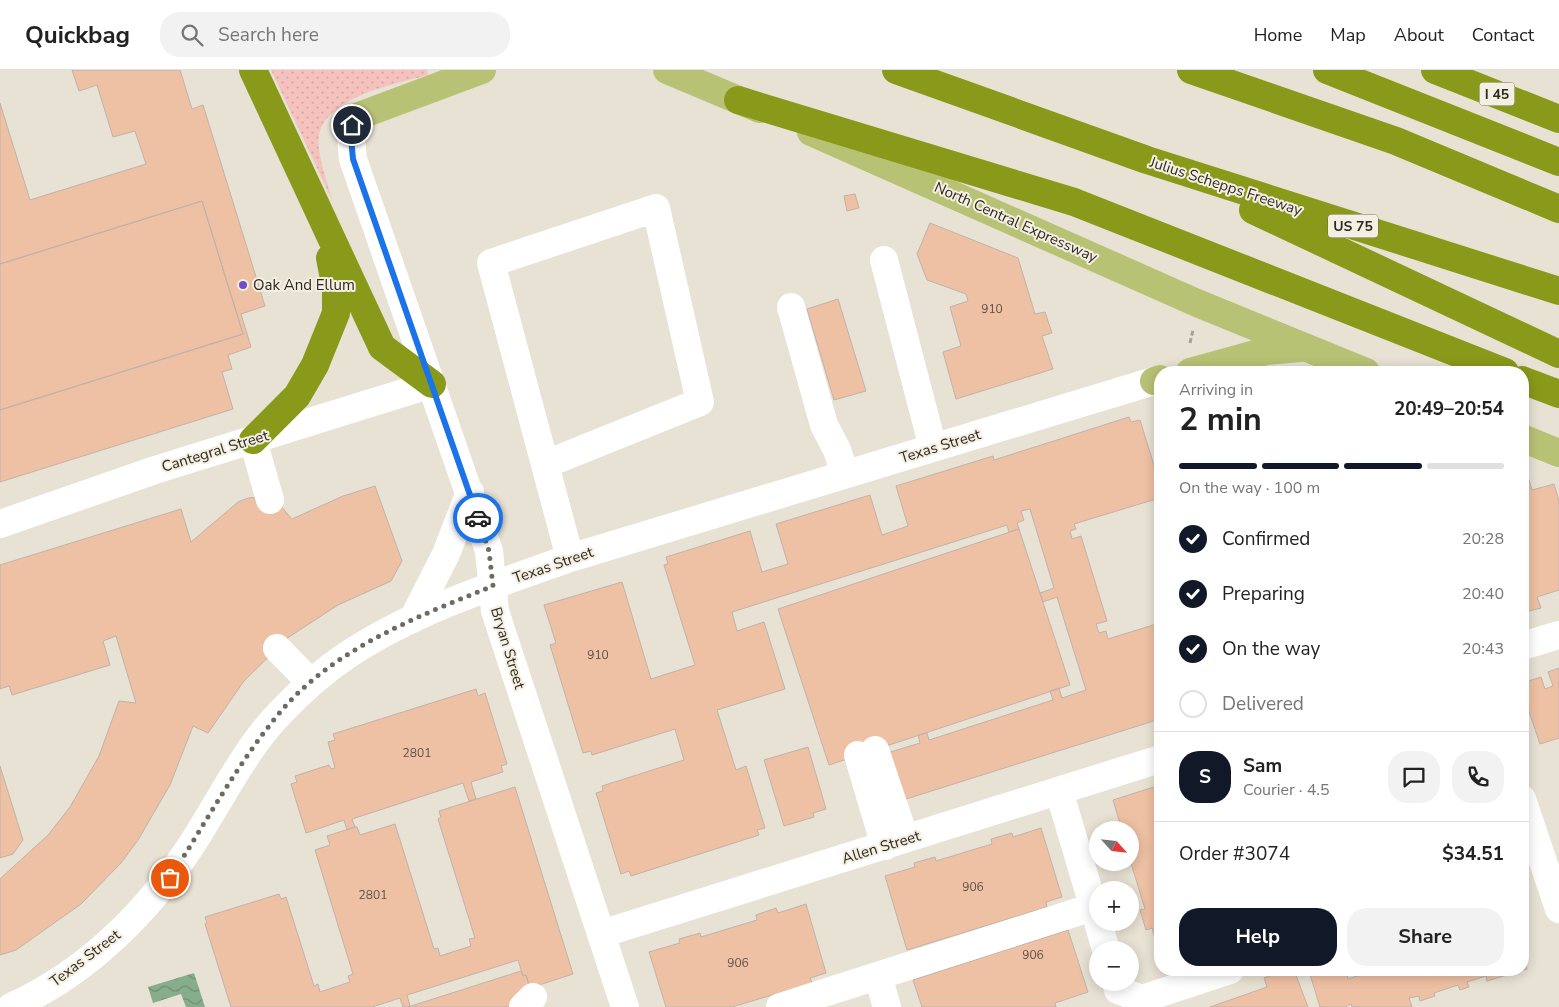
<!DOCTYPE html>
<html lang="en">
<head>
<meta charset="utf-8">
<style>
	body { margin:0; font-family:"Nunito Sans",sans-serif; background:#f2f2f2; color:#222; height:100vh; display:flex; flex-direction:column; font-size:19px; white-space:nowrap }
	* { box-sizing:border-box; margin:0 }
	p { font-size:16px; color:#767676 }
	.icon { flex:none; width:28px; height:28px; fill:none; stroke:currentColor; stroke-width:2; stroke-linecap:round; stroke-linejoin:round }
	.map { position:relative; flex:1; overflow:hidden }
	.drawer { position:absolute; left:1154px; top:296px; width:375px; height:610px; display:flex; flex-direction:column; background:#fff; border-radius:20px; box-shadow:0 2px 12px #0003 }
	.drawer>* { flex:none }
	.needle { width:32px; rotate:117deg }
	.fabs { position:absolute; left:1089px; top:751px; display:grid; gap:10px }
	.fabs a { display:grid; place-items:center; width:50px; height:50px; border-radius:50%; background:#fff; box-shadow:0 2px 12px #0003; font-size:25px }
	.pin { position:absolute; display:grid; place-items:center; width:42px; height:42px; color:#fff; margin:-21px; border:2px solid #fff; border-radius:50%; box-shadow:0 1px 5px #0007 }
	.courier { position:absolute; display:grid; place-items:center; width:50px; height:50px; margin:-25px; border:4px solid #1a73e8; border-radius:50%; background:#fff; color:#222; box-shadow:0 1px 6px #0007 }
	.summary em { font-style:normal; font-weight:700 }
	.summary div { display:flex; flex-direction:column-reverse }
	.summary { display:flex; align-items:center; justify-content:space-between; height:85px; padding:0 25px }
	h1 { font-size:32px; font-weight:700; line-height:38px }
	.bar { display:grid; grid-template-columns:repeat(4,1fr); gap:8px 5px; align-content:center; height:60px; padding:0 25px }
	.bar i { height:6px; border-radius:4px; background:#e0e0e0 }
	.bar .selected { background:#111827 }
	.bar p { grid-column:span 4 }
	.line { display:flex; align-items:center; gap:12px; padding:0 25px; border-top:1px solid #e0e0e0 }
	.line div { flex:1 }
	.round { display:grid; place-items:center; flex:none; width:52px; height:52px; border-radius:20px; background:#f2f2f2 }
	ol { padding:0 25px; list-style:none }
	li { display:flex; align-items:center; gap:15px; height:55px }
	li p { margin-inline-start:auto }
	li .icon { padding:5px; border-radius:50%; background:#111827; color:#fff; stroke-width:4 }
	li:last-child { color:#767676 }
	li i { width:28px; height:28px; border:2px solid #e0e0e0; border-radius:50% }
	.primary-button { display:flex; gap:10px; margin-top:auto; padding:10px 25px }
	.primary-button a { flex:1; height:58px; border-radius:20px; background:#111827; color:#fff; font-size:20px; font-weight:700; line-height:58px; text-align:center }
	.primary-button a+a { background:#f2f2f2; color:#222 }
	header { display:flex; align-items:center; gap:30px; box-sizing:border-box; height:70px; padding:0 25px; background:#fff; border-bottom:1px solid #e0e0e0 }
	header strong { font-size:24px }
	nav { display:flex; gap:28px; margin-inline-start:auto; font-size:18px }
	.search { width:350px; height:45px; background:#f2f2f2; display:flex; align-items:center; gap:12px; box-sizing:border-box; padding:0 18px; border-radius:20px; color:#767676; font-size:19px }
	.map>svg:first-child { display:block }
</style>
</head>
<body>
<header>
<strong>Quickbag</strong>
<div class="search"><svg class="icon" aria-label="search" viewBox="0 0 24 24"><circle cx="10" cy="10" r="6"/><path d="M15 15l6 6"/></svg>Search here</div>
<nav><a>Home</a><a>Map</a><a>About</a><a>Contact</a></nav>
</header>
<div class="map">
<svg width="1559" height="937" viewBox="0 0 1559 937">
	<defs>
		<pattern id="grass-dots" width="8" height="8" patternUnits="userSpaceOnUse" patternTransform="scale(1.25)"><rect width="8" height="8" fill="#f6c2be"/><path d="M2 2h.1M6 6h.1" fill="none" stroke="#d3a7a3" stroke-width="1.8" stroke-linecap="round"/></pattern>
		<pattern id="water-waves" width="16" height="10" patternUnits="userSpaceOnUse" patternTransform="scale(1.25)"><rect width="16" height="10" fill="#87ae8c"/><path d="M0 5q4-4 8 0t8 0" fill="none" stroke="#6f8e72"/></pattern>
	</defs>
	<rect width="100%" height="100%" fill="#e8e2d4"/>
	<path fill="url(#grass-dots)" d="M271,0H427L428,5C396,14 327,26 319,65C316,82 328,115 333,132Z"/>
	<path fill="url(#water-waves)" d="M194,903L205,937H186L181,924L153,933L148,917Z"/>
	<path fill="#efc1a4" stroke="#c0b2aa" d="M72,0H180L192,39L203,35L265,236L241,244L251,277L228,285L232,299L222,302L233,339L0,412V340L243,264L202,131L0,194V33L30,130L146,94L135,61L113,67L97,15L79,21Z
		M855,124L859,138L847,141L844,126Z
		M202,131L243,264L0,340V194Z
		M930,153L1018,188L1035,244L1045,242L1052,263L1042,266L1053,299L956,329L943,282L961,276L950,237L968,231L966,224L927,210L917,184Z
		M838,229L866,321L834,330L807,239Z
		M1129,347L1131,352L1140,350L1160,415V423L1155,424L1156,429L1074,454L1076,459L1070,461L1072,469L1081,466L1107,551L1096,554L1099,563L1106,561L1108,569L1160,553V649L906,729L884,684L920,673L918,665L927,663L929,670L1053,630L1050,621L1059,618L1062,628L1086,620L1057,527L1043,532L1040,523L1054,518L1030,439L1021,441L1024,450L1017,453L1019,459L1009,462L1007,455L732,542L737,561L764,552L785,619L717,640L736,700L746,696L765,758L757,760L759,765L631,806L629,801L621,804L596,723L603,721L602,716L684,690L675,659L592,685L591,681L583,683L550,575L556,573L544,535L622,512L651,609L695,595L664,495L668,494L666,487L750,461L762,502L788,494L776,454L870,425L882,465L908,456L896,416L993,386L994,390Z
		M1523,390L1532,420L1554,414L1559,431V520L1537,527L1541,538L1529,541L1527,531L1522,532Z
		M375,416L402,491L391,511L338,535L289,567L244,611L208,663L193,656L170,715L138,770L121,793L81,834L16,880L0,885V809L48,765L70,737L99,686L119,631L136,633L116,566L103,571L110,595L12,625L9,616L0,619V495L181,439L191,472L238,432L248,428L259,427L279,434L292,449L343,426Z
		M1019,459L1070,615L829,695L778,539Z
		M1559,598V668L1540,674L1522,621V613L1541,607L1545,619L1553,616L1548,602Z
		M476,619L478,626L485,623L507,694L501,696L503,702L471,712L476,729L469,731L463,713L352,749L355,757L347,760L344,750L306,763L291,714L297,712L295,706L329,695L331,699L335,698L328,672L335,670L333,664Z
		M808,677L826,739L813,743L814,747L784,756L764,690Z
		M0,696L23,770L13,784L0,788Z
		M1160,715V885L1152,858L1146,860L1140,840L1145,839L1130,790V760H1122L1113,730Z
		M515,717L573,904L530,918L526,905L523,906L518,890L407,925L410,936L408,937H403L400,928L372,937H231L205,854L207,853L205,847L279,824L281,829L286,827L314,916L318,914L320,922L350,912L348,906L353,904L315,780L330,775L327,766L355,757H357L360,765L395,754L434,879L438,878L440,886L471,876L469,869L475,868L438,749L441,747L439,741Z
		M1041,758L1062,827L1046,832L1047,837L907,880L885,806L915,797L914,793L935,787L936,791L992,774L991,769L1012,763L1013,767Z
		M806,834L826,903L810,908L812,913L732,937H666L649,882L680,873L679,869L700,863L701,867L757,850L756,845L776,838L778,843Z
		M1068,860L1088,922L1055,933L1056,937H922L913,910Z
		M1522,883L1527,899L1487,911L1486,906L1467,912L1469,917L1460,920L1458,915L1434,923L1435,926L1420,931L1419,926L1409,928L1412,937H1352L1351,934L1345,937H1320L1309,901L1346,900L1348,909L1375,900H1522Z
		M1286,900L1288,902L1294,900L1308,937H1210L1267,917L1264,908Z
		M521,901L523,906L526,905L536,937H408Z"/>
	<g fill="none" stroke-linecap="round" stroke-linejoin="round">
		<path stroke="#a5a196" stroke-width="3" stroke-dasharray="5 2.5" stroke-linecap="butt" d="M1190,273L1193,260"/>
		<path stroke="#fff" stroke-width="28" d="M356,47L351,68L353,89L489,481L495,541L625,937
			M884,190L933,378
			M791,237L824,355L837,380L845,404
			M253,370L270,430
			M546,394L700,332L656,138L491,193L570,488
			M0,454L155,400L432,314
			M413,549L446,484L470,422
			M1522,576L1559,565
			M277,578L311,613
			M875,680L905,769
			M858,685L885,776
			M1059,721L1098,852
			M1522,729L1559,839
			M1098,852L1106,880
			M601,864L1160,689
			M878,906L887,937
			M1116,912L1118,920L1142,929L1230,900
			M11,937C89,902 151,839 196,768C220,730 248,675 280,643C300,622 322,602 346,586C413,541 494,515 570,488L1154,311
			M523,937L533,927
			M780,937L1093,837"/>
		<path stroke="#b8c275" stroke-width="28" d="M667,0L760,39
			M356,47L482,0
			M811,62L1197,233L1366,302
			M1190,302L1266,281L1300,278
			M1154,311L1160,309
			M1522,368L1559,383"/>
		<path stroke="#899919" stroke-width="28" d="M253,0L382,277L432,314
			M896,0L1147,90L1559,221
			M1191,0L1396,71L1559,139
			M1327,0L1559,92
			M1435,0L1559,49
			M738,30L1074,132L1505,302
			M1253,140L1559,284
			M1522,310L1559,324
			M253,370L297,326L315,295L336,243V219L330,188"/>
	</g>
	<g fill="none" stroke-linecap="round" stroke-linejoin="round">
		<path stroke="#6d6a62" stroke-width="5" stroke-dasharray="0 9" d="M170,808C205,754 236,696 277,646C330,580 416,547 493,516L489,481L478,448"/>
		<path stroke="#1a73e8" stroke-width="6" d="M352,55L351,68L353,89L478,448"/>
	</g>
	<circle fill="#6e4ec8" stroke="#f5efe1" stroke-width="2" cx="243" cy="215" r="5"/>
	<g text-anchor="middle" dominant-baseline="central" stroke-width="4" stroke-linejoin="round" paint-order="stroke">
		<g font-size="12" fill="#5c4f44">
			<text x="992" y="239">910</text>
			<text x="598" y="585">910</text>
			<text x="417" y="683">2801</text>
			<text x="973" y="817">906</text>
			<text x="373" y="825">2801</text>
			<text x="1033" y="885">906</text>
			<text x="738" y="893">906</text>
		</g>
		<g fill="#f5efe1" stroke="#68645d" stroke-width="1">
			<rect x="1479.5" y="12.5" width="35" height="23" rx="4"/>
			<rect x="1328" y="144.5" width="50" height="23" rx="4"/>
		</g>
		<g font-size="14" font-weight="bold" fill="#2b2924">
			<text x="1497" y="24">I 45</text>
			<text x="1353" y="156">US 75</text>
		</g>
		<g font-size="15" fill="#2b2924" stroke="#f5efe1">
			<text transform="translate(1226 116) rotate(18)">Julius Schepps Freeway</text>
			<text transform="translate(1016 152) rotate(24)">North Central Expressway</text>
			<text transform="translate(940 376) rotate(-17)">Texas Street</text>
			<text transform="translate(215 381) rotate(-17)">Cantegral Street</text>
			<text transform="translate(553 495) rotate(-19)">Texas Street</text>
			<text transform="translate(508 578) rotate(73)">Bryan Street</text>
			<text transform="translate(881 777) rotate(-17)">Allen Street</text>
			<text transform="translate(85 888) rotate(-37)">Texas Street</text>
		</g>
		<g font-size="15" fill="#2b2924" stroke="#f5efe1" text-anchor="start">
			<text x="253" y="215">Oak And Ellum</text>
		</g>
	</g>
</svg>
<div class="fabs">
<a><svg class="needle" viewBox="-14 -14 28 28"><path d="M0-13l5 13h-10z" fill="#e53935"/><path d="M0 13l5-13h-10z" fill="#767676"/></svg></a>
<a>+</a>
<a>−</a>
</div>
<div class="pin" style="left:170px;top:808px;background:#ea580c"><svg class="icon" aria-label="bag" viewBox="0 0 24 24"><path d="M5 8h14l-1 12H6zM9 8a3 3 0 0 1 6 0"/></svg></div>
<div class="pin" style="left:352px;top:55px;background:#1f2937"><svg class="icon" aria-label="home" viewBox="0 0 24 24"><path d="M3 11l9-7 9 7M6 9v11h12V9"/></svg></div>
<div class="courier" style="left:478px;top:448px"><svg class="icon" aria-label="car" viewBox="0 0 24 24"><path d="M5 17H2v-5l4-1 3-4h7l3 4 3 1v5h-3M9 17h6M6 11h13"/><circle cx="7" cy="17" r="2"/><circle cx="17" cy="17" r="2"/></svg></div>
<section class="drawer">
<div class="summary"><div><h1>2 min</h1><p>Arriving in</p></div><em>20:49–20:54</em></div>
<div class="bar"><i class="selected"></i><i class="selected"></i><i class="selected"></i><i></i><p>On the way · 100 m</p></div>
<ol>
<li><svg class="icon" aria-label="check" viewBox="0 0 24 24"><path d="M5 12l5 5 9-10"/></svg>Confirmed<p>20:28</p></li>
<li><svg class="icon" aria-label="check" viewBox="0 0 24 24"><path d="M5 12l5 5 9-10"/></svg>Preparing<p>20:40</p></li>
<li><svg class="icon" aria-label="check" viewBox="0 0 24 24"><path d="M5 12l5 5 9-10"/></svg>On the way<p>20:43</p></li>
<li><i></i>Delivered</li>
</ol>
<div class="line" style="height:90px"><b class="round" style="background:#111827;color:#fff">S</b><div><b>Sam</b><p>Courier · 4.5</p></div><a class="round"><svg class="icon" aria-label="chat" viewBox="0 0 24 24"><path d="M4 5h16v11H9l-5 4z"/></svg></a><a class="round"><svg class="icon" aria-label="phone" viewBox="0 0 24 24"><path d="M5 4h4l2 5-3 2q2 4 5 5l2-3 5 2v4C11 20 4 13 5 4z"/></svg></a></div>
<div class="line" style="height:65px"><div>Order #3074</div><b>$34.51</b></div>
<div class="primary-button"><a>Help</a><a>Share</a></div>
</section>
</div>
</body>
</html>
